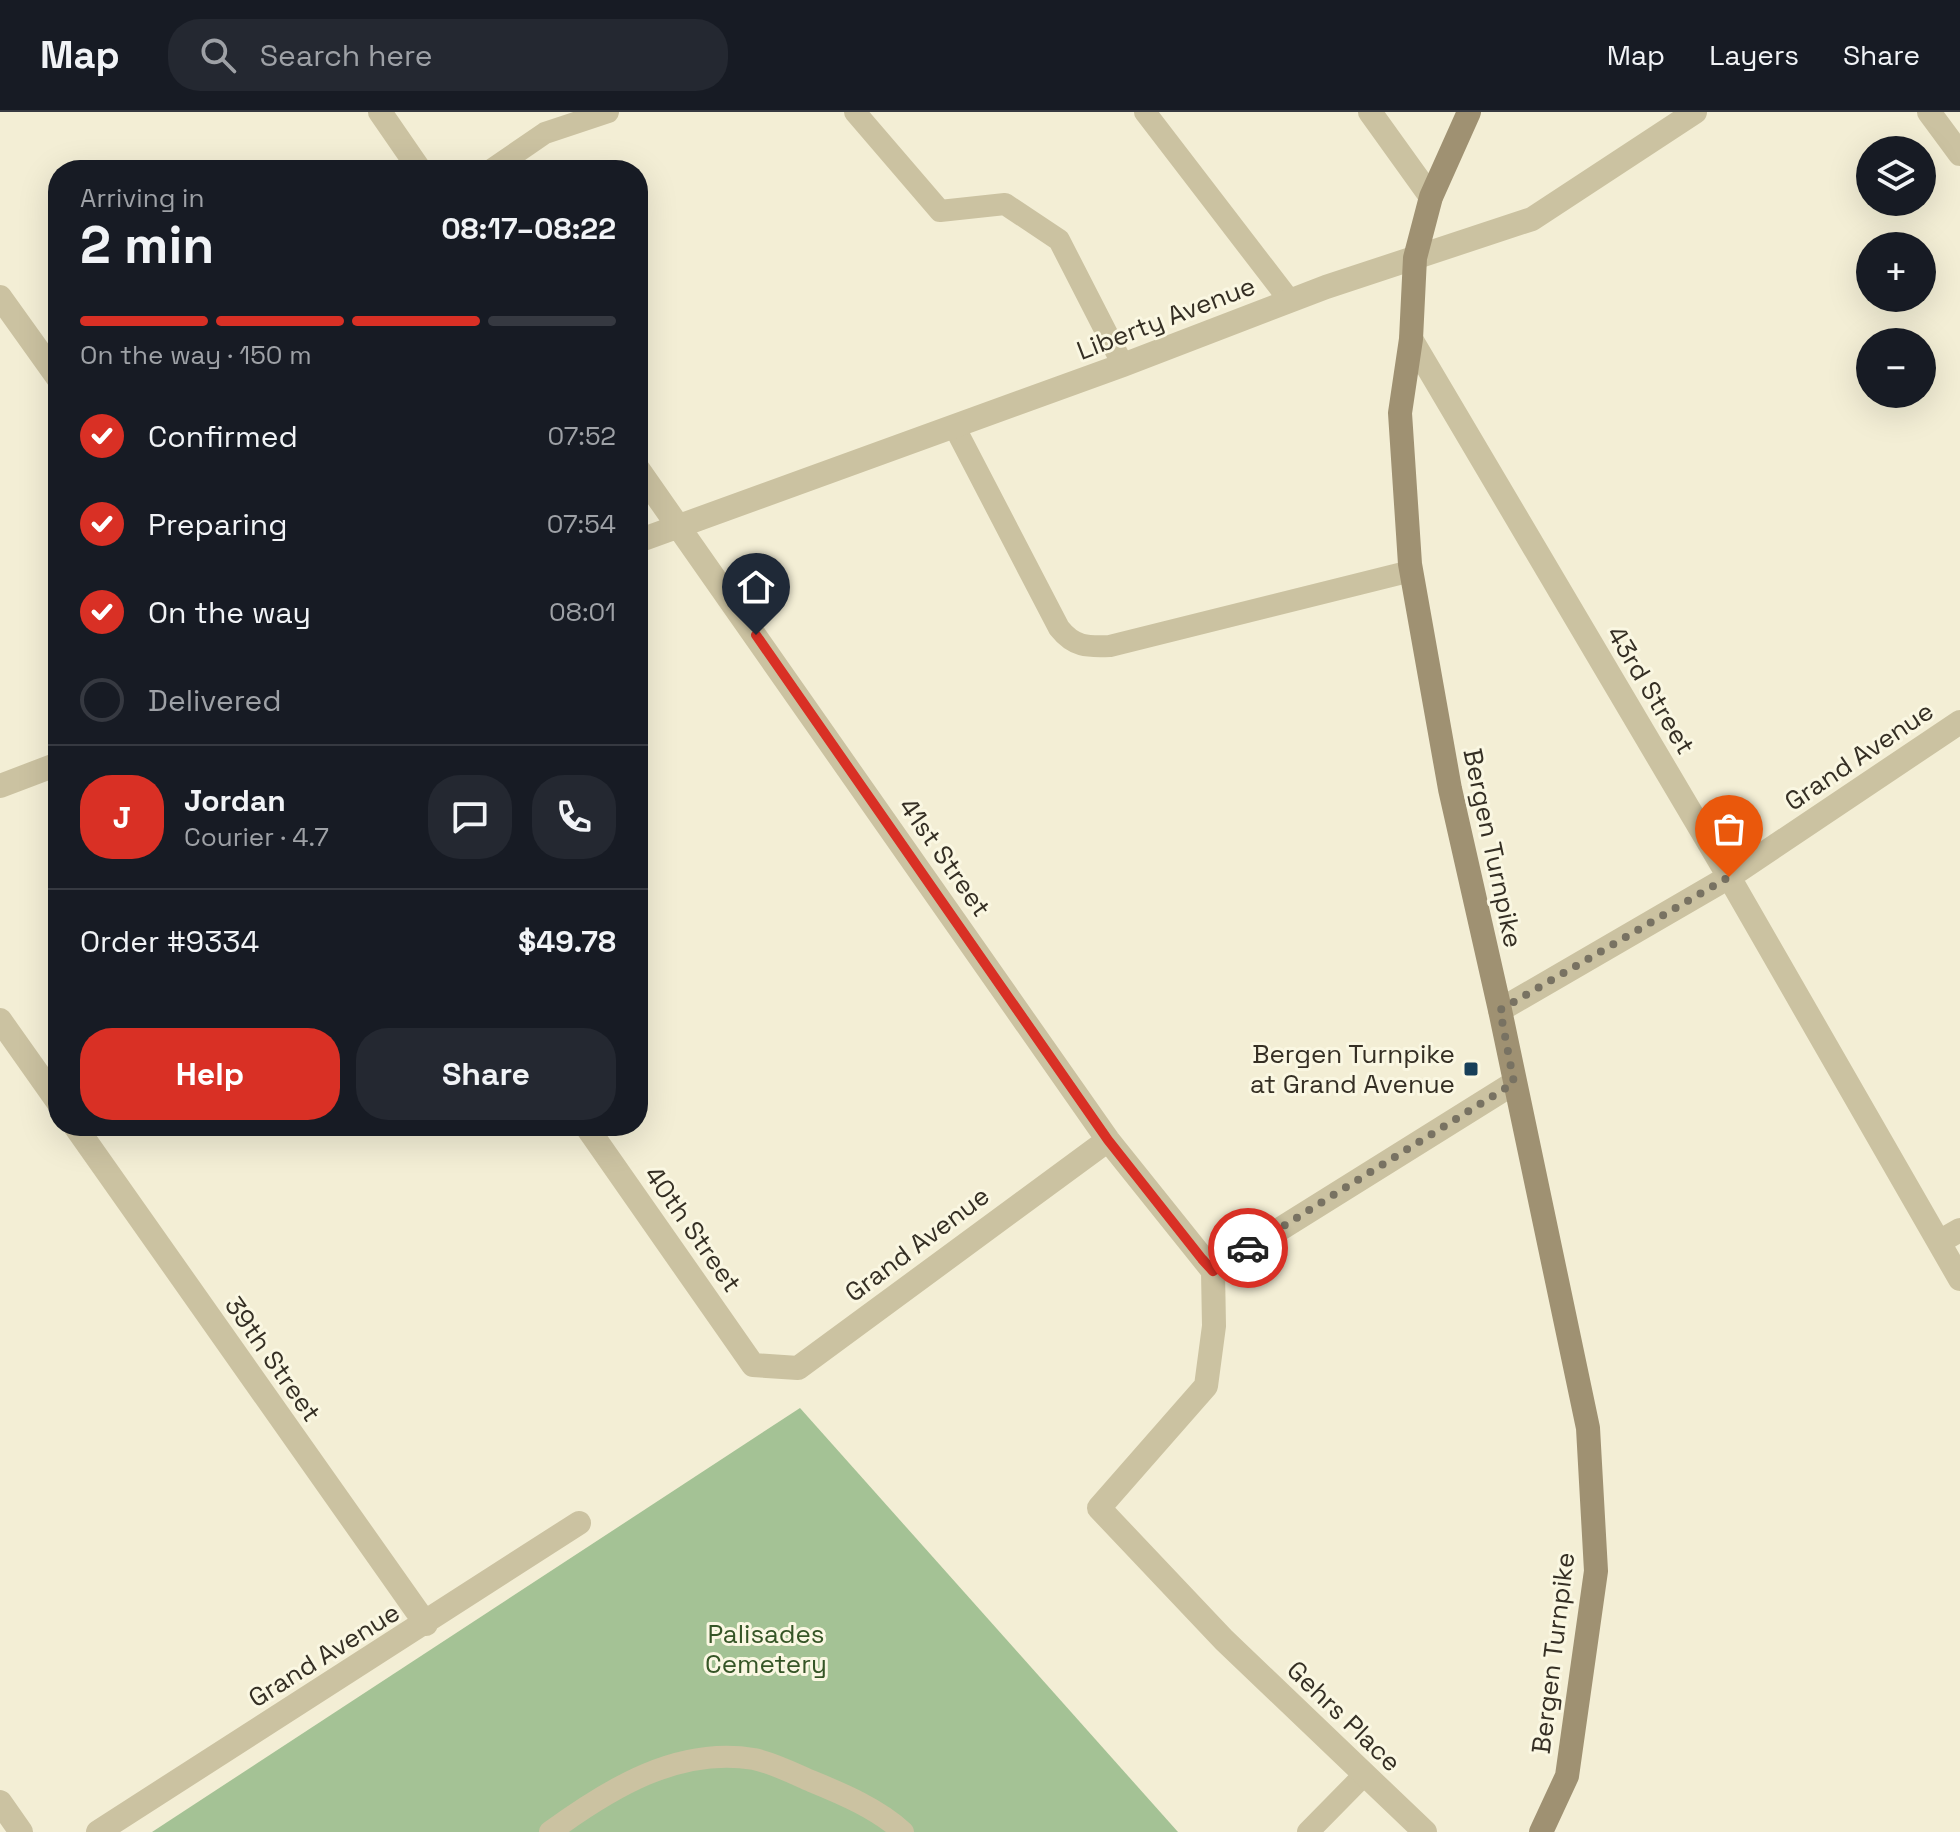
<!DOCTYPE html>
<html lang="en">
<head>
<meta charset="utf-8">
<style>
	body { margin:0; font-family:"Space Grotesk",sans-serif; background:#242831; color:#f1f3f6; height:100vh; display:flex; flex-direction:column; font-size:30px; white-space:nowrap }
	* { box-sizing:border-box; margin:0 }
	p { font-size:26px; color:#9ea1a6 }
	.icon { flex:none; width:44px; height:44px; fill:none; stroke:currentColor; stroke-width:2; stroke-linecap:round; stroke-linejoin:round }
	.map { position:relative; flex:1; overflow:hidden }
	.side { position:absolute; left:48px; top:48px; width:600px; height:976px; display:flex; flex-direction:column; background:#171b24; border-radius:32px; box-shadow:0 8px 32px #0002 }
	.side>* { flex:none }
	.buttons { position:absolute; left:1856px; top:24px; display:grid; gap:16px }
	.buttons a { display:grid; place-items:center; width:80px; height:80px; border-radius:50%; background:#171b24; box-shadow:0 8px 32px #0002; font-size:40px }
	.pin { position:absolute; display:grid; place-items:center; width:68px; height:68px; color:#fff; margin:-82px -34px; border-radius:50% 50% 50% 0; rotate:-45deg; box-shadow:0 0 8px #0007 }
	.pin .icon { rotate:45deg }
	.courier { position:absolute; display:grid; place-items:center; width:80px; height:80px; margin:-40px; border:6px solid #d93025; border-radius:50%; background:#fff; color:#222; box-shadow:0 2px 10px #0007 }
	.headline em { font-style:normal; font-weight:800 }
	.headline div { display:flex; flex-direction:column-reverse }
	.headline { display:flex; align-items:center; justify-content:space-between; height:136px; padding:0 32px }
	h1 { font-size:52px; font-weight:800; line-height:60px }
	.bar { display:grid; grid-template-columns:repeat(4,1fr); gap:12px 8px; align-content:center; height:96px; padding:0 32px }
	.bar i { height:10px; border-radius:6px; background:#363941 }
	.bar .current { background:#d93025 }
	.bar p { grid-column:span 4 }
	.line { display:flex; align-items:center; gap:20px; padding:0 32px; border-top:2px solid #363941 }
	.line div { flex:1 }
	.round { display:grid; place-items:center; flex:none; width:84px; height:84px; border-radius:32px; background:#242831 }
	ol { padding:0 32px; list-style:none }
	li { display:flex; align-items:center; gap:24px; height:88px }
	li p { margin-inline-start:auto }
	li .icon { padding:8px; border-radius:50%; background:#d93025; color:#fff; stroke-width:4 }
	li:last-child { color:#9ea1a6 }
	li i { width:44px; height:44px; border:4px solid #363941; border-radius:50% }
	.cta { display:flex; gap:16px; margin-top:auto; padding:16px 32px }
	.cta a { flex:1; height:92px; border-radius:32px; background:#d93025; color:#fff; font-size:32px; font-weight:800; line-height:92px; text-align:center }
	.cta a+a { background:#242831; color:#f1f3f6 }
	header { display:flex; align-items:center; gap:48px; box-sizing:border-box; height:112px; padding:0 40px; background:#171b24; border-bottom:2px solid #363941 }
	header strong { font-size:38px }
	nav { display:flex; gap:44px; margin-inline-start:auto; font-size:28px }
	.search { width:560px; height:72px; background:#242831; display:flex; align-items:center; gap:20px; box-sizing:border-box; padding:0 28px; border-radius:32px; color:#9ea1a6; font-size:30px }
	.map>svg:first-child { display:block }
</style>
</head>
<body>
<header>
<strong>Map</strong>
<div class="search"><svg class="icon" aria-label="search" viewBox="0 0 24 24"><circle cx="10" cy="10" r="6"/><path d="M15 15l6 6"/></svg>Search here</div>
<nav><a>Map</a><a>Layers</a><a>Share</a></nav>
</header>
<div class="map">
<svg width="1960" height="1720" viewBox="0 0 1960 1720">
	<rect width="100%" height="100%" fill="#f3eed5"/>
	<path fill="#a4c295" d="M800,1296L1178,1720H152Z"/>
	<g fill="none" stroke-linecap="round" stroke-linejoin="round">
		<path stroke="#cbc2a1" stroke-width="22" d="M855,0L940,99L1005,92L1059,128L1123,253
			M1145,0L1290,189
			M491,58L545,21L608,0
			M954,314L1059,516C1074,535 1087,535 1110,534L1411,459
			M550,1720C609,1677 678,1634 754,1647C773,1651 793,1661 811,1669C843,1682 878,1697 903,1720
			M1308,1720L1365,1662"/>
		<path stroke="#cbc2a1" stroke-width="24" d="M380,0L420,58
			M1370,0L1431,85
			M1929,0L1960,42
			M0,185L58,266
			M1411,227L1729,765L1960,1167
			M638,357L1108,1028L1213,1159
			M638,429L1123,253L1326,175L1532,107L1695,0
			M0,674L58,652
			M1500,898L1729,765L1960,610
			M0,908L58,990
			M75,1014L426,1512
			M586,1014L753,1253L798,1256L1108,1028
			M1939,1130L1960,1118
			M1213,1159L1214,1214L1206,1274L1099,1396L1224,1528L1425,1720
			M1213,1159L1514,971
			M0,1690L21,1720
			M98,1720L579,1411"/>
		<path stroke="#9f9172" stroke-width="24" d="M1469,0L1431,85L1415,146L1411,227L1400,301L1410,452L1450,677L1500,898L1588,1316L1596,1459L1567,1664L1541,1720"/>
	</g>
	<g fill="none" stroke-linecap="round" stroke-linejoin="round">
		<path stroke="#787262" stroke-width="8" stroke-dasharray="0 14.4" d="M1248,1136L1514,971L1500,898L1729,765"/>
		<path stroke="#d93025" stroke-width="10" d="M756,523L1108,1028L1202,1147L1213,1159L1248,1136"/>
	</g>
	<rect fill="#173f59" stroke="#faf7e2" stroke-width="3" x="1463" y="949" width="16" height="16" rx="4"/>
	<g text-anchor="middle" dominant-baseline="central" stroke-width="6" stroke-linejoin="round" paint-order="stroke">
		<g font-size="26" fill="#352f24" stroke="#faf7e2">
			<text transform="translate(1166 206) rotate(-21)">Liberty Avenue</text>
			<text transform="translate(1651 578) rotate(59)">43rd Street</text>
			<text transform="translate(1859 644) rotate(-34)">Grand Avenue</text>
			<text transform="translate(1493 736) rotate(78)">Bergen Turnpike</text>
			<text transform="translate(945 745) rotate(55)">41st Street</text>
			<text transform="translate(693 1117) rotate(55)">40th Street</text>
			<text transform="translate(917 1132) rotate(-37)">Grand Avenue</text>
			<text transform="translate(273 1247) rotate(55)">39th Street</text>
			<text transform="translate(1553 1541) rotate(-83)">Bergen Turnpike</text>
			<text transform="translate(324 1543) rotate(-32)">Grand Avenue</text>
			<text transform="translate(1344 1604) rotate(44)">Gehrs Place</text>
		</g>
		<g font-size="26" fill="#352f24" stroke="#faf7e2" text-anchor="end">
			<text x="1455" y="942">Bergen Turnpike<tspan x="1455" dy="30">at Grand Avenue</tspan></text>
		</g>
		<g font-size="26" fill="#355526" stroke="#faf7e2">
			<text x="766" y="1522">Palisades<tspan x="766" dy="30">Cemetery</tspan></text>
		</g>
	</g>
</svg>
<div class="buttons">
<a><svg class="icon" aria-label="layers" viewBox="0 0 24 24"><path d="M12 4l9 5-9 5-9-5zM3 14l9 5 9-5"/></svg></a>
<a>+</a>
<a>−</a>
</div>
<div class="pin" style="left:1729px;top:765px;background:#ea580c"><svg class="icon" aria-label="bag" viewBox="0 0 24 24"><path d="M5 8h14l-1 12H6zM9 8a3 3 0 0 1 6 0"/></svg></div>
<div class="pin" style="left:756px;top:523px;background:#1f2937"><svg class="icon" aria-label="home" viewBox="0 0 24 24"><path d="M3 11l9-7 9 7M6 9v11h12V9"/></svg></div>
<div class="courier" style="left:1248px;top:1136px"><svg class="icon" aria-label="car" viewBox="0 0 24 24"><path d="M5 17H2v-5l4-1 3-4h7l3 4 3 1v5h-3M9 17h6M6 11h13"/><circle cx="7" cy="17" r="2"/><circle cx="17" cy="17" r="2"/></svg></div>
<section class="side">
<div class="headline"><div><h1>2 min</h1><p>Arriving in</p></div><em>08:17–08:22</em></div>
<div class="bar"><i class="current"></i><i class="current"></i><i class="current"></i><i></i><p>On the way · 150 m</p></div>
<ol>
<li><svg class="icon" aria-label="check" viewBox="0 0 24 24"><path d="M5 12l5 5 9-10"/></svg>Confirmed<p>07:52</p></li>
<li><svg class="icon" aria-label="check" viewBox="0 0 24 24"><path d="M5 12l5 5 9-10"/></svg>Preparing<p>07:54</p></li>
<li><svg class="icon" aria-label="check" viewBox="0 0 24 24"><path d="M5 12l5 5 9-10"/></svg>On the way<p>08:01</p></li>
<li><i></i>Delivered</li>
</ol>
<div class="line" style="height:144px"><b class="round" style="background:#d93025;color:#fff">J</b><div><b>Jordan</b><p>Courier · 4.7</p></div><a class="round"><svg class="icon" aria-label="chat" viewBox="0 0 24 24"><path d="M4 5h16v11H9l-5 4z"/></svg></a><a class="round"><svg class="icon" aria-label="phone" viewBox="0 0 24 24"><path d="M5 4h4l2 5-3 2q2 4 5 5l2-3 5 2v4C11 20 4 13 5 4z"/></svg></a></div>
<div class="line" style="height:104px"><div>Order #9334</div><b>$49.78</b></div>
<div class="cta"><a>Help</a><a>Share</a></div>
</section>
</div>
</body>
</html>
